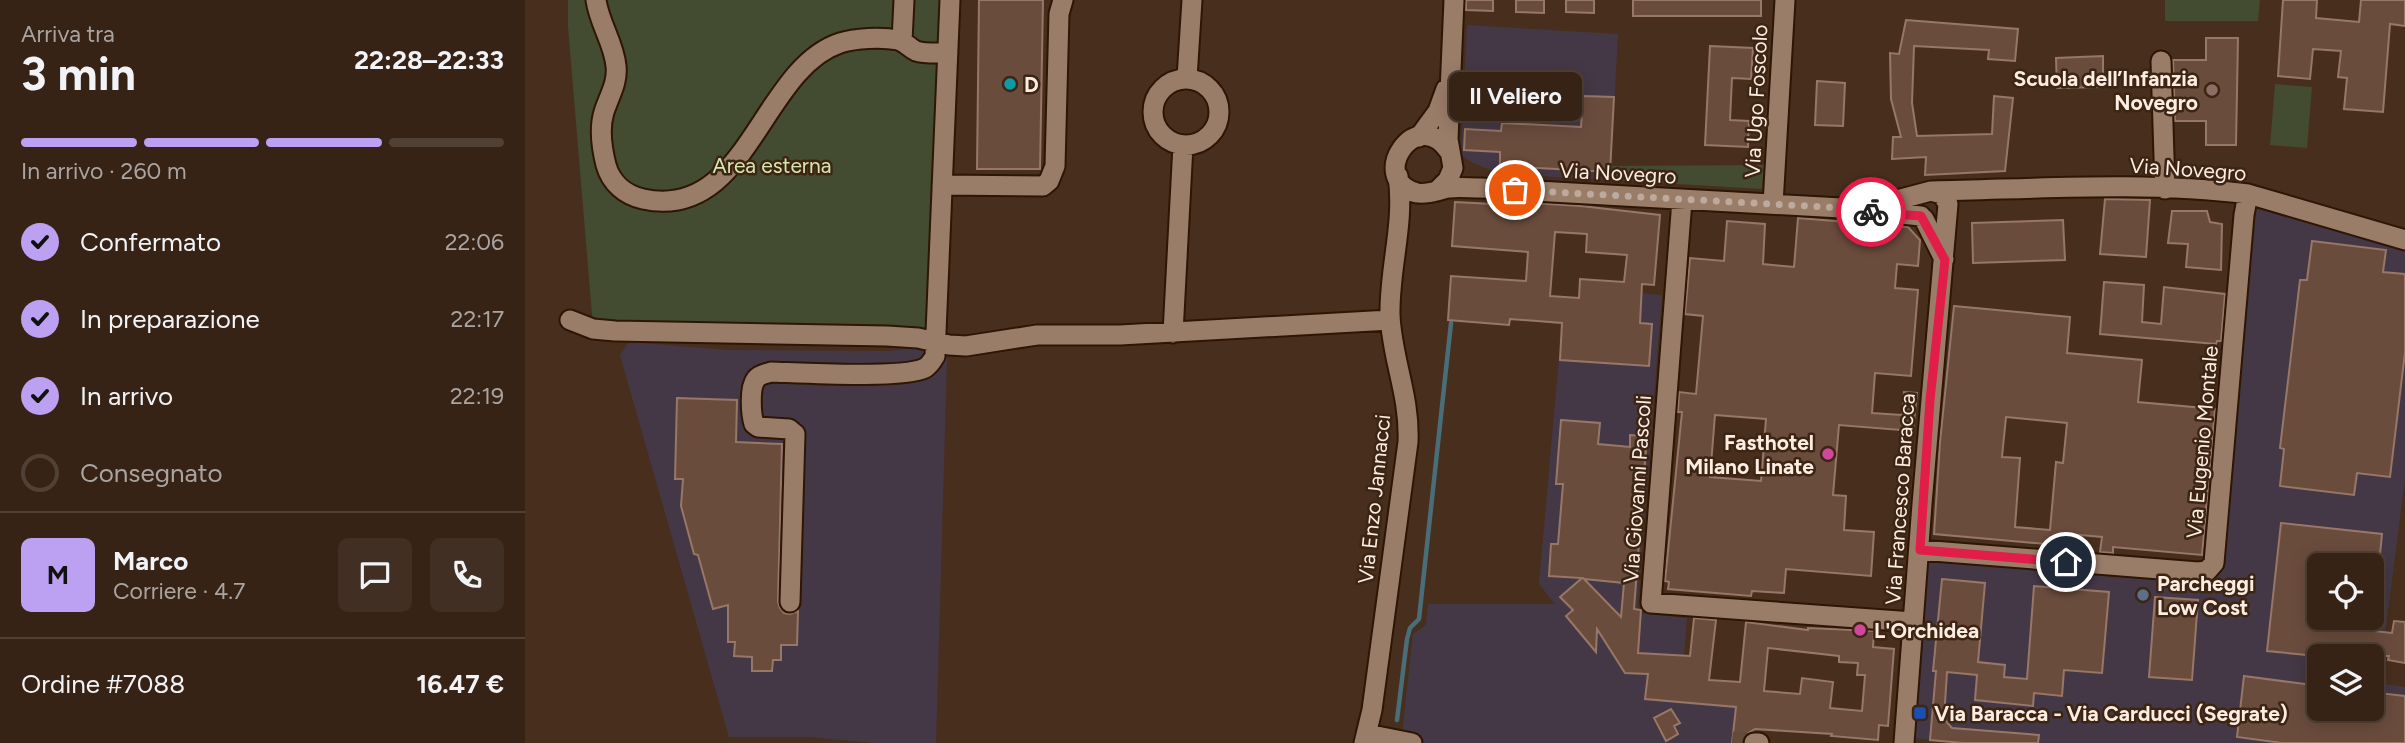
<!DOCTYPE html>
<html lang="it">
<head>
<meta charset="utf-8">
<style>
	body { margin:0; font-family:Figtree,sans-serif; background:#412f23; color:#f1f3f6; height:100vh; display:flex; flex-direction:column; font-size:26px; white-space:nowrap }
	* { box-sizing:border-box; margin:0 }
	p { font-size:23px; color:#aaa4a1 }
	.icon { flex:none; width:38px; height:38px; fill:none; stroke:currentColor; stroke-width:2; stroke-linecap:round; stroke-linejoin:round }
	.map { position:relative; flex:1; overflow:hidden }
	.panel { display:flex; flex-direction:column; background:#362316; width:525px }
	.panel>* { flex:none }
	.fabs { position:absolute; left:1782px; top:553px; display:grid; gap:14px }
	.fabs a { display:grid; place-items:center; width:77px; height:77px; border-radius:10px; background:#362316; box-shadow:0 4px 18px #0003,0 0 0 2px #504035; font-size:35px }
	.pin { position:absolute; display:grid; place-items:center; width:60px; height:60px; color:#fff; margin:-30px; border:4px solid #fff; border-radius:50%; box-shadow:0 2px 7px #0007 }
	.courier { position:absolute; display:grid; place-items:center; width:70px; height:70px; margin:-35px; border:5px solid #e11d48; border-radius:50%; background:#fff; color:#222; box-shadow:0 2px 9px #0007 }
	.bubble { position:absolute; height:49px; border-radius:10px; background:#362316; box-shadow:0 4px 18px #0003,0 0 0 2px #504035; font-size:23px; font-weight:700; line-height:49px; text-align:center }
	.overview em { font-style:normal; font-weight:700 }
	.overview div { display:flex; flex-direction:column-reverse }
	.overview { display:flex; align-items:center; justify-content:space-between; height:119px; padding:0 21px }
	h1 { font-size:46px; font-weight:700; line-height:52px }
	.bar { display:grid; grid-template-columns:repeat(4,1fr); gap:10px 7px; align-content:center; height:84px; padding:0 21px }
	.bar i { height:9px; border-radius:5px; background:#504035 }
	.bar .current { background:#bca0f2 }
	.bar p { grid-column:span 4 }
	.line { display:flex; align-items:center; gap:18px; padding:0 21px; border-top:2px solid #504035 }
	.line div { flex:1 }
	.round { display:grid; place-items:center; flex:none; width:74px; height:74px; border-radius:10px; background:#412f23 }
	ol { padding:0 21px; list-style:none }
	li { display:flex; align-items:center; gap:21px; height:77px }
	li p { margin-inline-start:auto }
	li .icon { padding:7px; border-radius:50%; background:#bca0f2; color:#111; stroke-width:4 }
	li:last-child { color:#aaa4a1 }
	li i { width:38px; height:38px; border:4px solid #504035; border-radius:50% }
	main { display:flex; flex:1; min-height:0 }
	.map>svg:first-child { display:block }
</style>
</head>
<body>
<main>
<section class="panel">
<div class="overview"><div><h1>3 min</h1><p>Arriva tra</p></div><em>22:28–22:33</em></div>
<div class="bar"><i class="current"></i><i class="current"></i><i class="current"></i><i></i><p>In arrivo · 260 m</p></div>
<ol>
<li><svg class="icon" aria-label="check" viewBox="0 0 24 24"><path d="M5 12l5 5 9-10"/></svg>Confermato<p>22:06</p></li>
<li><svg class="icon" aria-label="check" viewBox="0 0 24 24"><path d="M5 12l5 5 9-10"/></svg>In preparazione<p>22:17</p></li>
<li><svg class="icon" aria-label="check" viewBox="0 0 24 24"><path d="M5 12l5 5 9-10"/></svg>In arrivo<p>22:19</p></li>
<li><i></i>Consegnato</li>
</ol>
<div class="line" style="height:126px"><b class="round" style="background:#bca0f2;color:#111">M</b><div><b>Marco</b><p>Corriere · 4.7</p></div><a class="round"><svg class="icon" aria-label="chat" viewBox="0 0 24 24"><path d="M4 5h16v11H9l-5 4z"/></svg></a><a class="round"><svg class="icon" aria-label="phone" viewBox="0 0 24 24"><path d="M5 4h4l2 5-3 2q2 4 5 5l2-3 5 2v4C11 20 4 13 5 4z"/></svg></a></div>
<div class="line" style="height:91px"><div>Ordine #7088</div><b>16.47 €</b></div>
</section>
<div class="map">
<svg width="1880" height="743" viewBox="0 0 1880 743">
	<rect width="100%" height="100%" fill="#482f1d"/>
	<path fill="#453846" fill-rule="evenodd" d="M942,25L1093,34L1085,180L975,174L948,163L936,155Z
		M1723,194L1880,240V478L1854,683L1880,687V743H1438L1379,737L1395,550L1682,571ZM1794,565H1846V618H1794ZM1794,656H1846V709H1794Z
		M1054,288L1137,295L1112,613L1162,618L1159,655L1152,661L1151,677L1234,684L1229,741L1238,743H1142L1116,698L1141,743H876L888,634L901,625L903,604H1030L1014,584L1036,336L1051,337Z
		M104,342L203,350L364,351L395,347L422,357L411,743H353L283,737H204L95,355Z"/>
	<path fill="#434b30" d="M43,0H418L405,331L68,327L43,27Z
		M1640,0H1735L1733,21H1640Z
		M1750,84L1787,87L1782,148L1745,145Z
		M1239,165L1237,189L1085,180L1086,166Z"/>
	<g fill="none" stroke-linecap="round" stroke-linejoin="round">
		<path stroke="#496e79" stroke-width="4.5" d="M872,720L882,639L885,628L894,619L926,323"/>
	</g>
	<path fill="#6a4c3d" stroke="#977767" stroke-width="2" fill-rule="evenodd" d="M454,0H518L515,169H452Z
		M941,0H968V11L941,10Z
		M991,0H1019V13L991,12Z
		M1041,0H1069V13L1041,12Z
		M1108,0H1236V16H1108Z
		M1758,0H1792L1791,18L1834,22L1836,0H1880V26L1865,24L1858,112L1819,109L1822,78L1813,77L1816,51L1788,49L1785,79L1753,76Z
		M1381,20L1493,29L1490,61L1463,59L1464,50L1389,46L1387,103L1392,136L1467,134L1469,96L1488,98L1480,171L1400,175L1401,157L1367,159L1368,137H1376L1366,99L1365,53L1374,54Z
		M1681,38H1713L1711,145H1681V121H1650L1648,60H1681Z
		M1185,46L1228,48L1226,79L1207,78L1205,120L1224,121L1223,147L1180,145Z
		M1578,56V87L1532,88L1531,58Z
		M1292,81L1320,83L1318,126L1290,125Z
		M1058,96L1089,97L1085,172L975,166V152L939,150L940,129L976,131L977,123L1056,127Z
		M1580,199L1625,200L1621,257L1575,254Z
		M930,202L1007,206V203L1056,206L1135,215L1129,285L1117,284L1115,323L1127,324L1124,366L1035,360L1037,323L985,319L984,325L923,320L926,276L1001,281L1003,252L927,246ZM1030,232L1062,234L1061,252L1102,255L1099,282L1055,279L1054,298L1025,296Z
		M1647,211H1682L1685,222L1697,224L1696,270L1661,267L1663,244L1643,243Z
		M1273,218L1383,227L1395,240L1393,266L1372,264L1370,288L1393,290L1386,376L1350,373L1347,413L1377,415L1379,392L1392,393L1388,431L1314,425L1308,495L1321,496L1319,530L1349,532L1346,576L1261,569L1259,593L1227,591L1226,596L1143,589L1144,582L1140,581L1157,412H1153L1154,392L1171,394L1178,316L1160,314L1165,258L1199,261L1202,221L1240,224L1238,264L1269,267ZM1190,415L1241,419L1236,481L1185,477Z
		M1538,220L1540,260L1448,263L1447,223Z
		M1787,241L1861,250L1858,272L1880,274V352L1865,477L1832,473L1829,495L1755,486L1759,449L1755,448L1775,280H1782Z
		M1579,282L1619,285L1617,322L1636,324L1639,287L1700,294L1696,341H1692L1691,344L1575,334Z
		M1429,306L1545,317L1542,353L1617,360L1613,402L1690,409L1677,555L1588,547V553L1575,552L1577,537L1544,534L1543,546L1409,534L1415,442ZM1481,417L1542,423L1538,463L1531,462L1525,530L1490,527L1495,458L1477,457Z
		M152,398L212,400L211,442L257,444L253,602L255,608L259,613L265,614L273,611L272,645H256V660H248L247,671H227V657L209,656L210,642H203V605L188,609L173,555L169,554L156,506L158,479H150Z
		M1036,420L1075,423L1073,444L1105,447V435L1122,436L1109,609L1116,610L1113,653L1165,656L1169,618L1191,620L1184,680L1215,682L1221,622L1283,630V628L1349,631L1348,647L1369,649L1363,726L1354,725L1353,740L1306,736L1307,734L1230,729L1219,736L1217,743H1207L1211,707L1120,699L1123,674L1100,673L1072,629L1071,652L1041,616L1048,610L1035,597L1057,578L1024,576L1026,544H1033L1038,484H1031ZM1059,579L1099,583L1096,617ZM1243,648L1314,656V662L1333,663L1332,675H1340L1337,711L1305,708L1308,682L1277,678L1275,694L1239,691Z
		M1756,523L1857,534L1854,565H1794V618H1831L1830,629L1867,633L1869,621L1880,622V663L1863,660L1864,656H1792L1742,651Z
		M1417,579L1460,583L1453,662L1480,665L1479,677L1502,679L1509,586L1584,592L1577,673L1539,670L1537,696L1509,693L1508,706L1450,700L1452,675L1422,672L1419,719L1427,728L1514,735L1513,743H1438L1405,740L1411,671H1408Z
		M1630,597L1673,600L1667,680L1624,677Z
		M1719,676L1794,686V709H1846V692L1880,696V743H1757L1712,737Z
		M1146,709L1155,723L1149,726L1153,734L1141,741L1129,718Z"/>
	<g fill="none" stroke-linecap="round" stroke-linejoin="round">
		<path stroke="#634b3a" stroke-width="19" stroke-dasharray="19 10" stroke-linecap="butt" d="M1207,741L1229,743"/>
		<defs>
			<path id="minor" d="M71,0C74,23 89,43 91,66C93,83 84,96 79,112C74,128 77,149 81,165C86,183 100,195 118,199C222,222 236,69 315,43C330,38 357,37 373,40C381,42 384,48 391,51C400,54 413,53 423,53
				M377,41L379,0
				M1636,61L1640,189
				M662,78L667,0
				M628 112a33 33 0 1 1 66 0a33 33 0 1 1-66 0Z
				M894,137L913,111L921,89
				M924,151C891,103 841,180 892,193C903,195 913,190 924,188C934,187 945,188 956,188L1316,208L1396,216
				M417,185L518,186L524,181L530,166L534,14L538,0
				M912,191L923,180L928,168L923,139L929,0
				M1408,191C1512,189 1619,181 1723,194L1880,240
				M1157,200L1126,603L1388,622
				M1248,204L1260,0
				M1319,208L1357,204L1406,191L1417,194L1423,204L1397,504L1379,743
				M1399,219L1419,259
				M45,320L68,329L90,331L362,336L393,338L424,345L441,346L512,335H595L865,320
				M648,333L658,145
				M1395,550L1673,572L1682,571L1689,563L1719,215L1723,194
				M265,602L270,434L264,429L233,427L229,424C226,414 224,388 231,379C235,374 241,374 246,372C277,373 378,379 400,368C405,365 407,361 410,356L425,0
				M842,734L887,743
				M839,743L847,710L883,442C885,395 867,360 865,315C864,268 880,223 873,176
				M1229,743H1234"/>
		</defs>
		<use href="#minor" stroke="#2d1605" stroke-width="23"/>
		<use href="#minor" stroke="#9a7d69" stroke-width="19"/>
	</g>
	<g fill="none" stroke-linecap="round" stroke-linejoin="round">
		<path stroke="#bdaa9c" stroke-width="7" stroke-dasharray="0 12.6" d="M990,190L1319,208L1346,212"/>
		<path stroke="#e11d48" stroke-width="9" d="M1346,212L1396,216L1420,260L1405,400L1395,550L1541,562"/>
	</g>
	<circle fill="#0f9aa8" stroke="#3d2513" stroke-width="2.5" cx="485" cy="84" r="7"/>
	<circle fill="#8d6e63" stroke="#3d2513" stroke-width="2.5" cx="1687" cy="90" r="7"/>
	<g fill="#d1479c" stroke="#3d2513" stroke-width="2.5">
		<circle cx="1303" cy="454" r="7"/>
		<circle cx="1335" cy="630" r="7"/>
	</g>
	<circle fill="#5c6f8a" stroke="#3d2513" stroke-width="2.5" cx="1618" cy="595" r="7"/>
	<rect fill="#1a4fb4" stroke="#3d2513" stroke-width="2.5" x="1388" y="706" width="14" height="14" rx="3.5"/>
	<g text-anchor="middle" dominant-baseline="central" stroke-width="5" stroke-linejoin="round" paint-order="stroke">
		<g font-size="21" font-weight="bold" fill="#fcece1" stroke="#3d2513" text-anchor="start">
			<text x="1673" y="78" text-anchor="end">Scuola dell’Infanzia<tspan x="1673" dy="24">Novegro</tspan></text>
			<text x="499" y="84">D</text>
			<text x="1289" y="442" text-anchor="end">Fasthotel<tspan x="1289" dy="24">Milano Linate</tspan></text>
			<text x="1632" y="583">Parcheggi<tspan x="1632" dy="24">Low Cost</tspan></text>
			<text x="1349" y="630">L'Orchidea</text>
			<text x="1409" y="713">Via Baracca - Via Carducci (Segrate)</text>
		</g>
		<g font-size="21" fill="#fcece1" stroke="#3d2513">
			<text transform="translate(1231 101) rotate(-87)">Via Ugo Foscolo</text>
			<text transform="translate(1663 169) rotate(4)">Via Novegro</text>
			<text transform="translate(1093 173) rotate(3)">Via Novegro</text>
			<text transform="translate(1677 442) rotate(-85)">Via Eugenio Montale</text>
			<text transform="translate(1112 489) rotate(-86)">Via Giovanni Pascoli</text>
			<text transform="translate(849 499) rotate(-84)">Via Enzo Jannacci</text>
			<text transform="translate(1375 499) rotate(-86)">Via Francesco Baracca</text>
		</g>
		<g font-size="21" fill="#d6e6ae" stroke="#3d2513">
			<text x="247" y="165">Area esterna</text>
		</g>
	</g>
</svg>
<div class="fabs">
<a><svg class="icon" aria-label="locate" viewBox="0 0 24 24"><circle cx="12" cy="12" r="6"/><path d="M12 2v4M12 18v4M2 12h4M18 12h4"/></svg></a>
<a><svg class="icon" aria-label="layers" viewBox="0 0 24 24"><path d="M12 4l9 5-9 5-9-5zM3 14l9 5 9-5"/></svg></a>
</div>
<div class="pin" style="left:990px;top:190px;background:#ea580c"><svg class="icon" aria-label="bag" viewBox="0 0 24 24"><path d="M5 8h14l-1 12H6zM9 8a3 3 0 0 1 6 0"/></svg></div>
<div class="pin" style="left:1541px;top:562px;background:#1f2937"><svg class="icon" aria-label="home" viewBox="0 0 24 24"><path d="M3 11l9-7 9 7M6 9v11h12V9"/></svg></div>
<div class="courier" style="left:1346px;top:212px"><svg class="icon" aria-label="bike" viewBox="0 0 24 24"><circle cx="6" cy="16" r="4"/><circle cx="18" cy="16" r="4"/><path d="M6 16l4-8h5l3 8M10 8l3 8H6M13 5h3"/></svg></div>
<div class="bubble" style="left:924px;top:72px;width:133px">Il Veliero</div>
</div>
</main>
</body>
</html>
